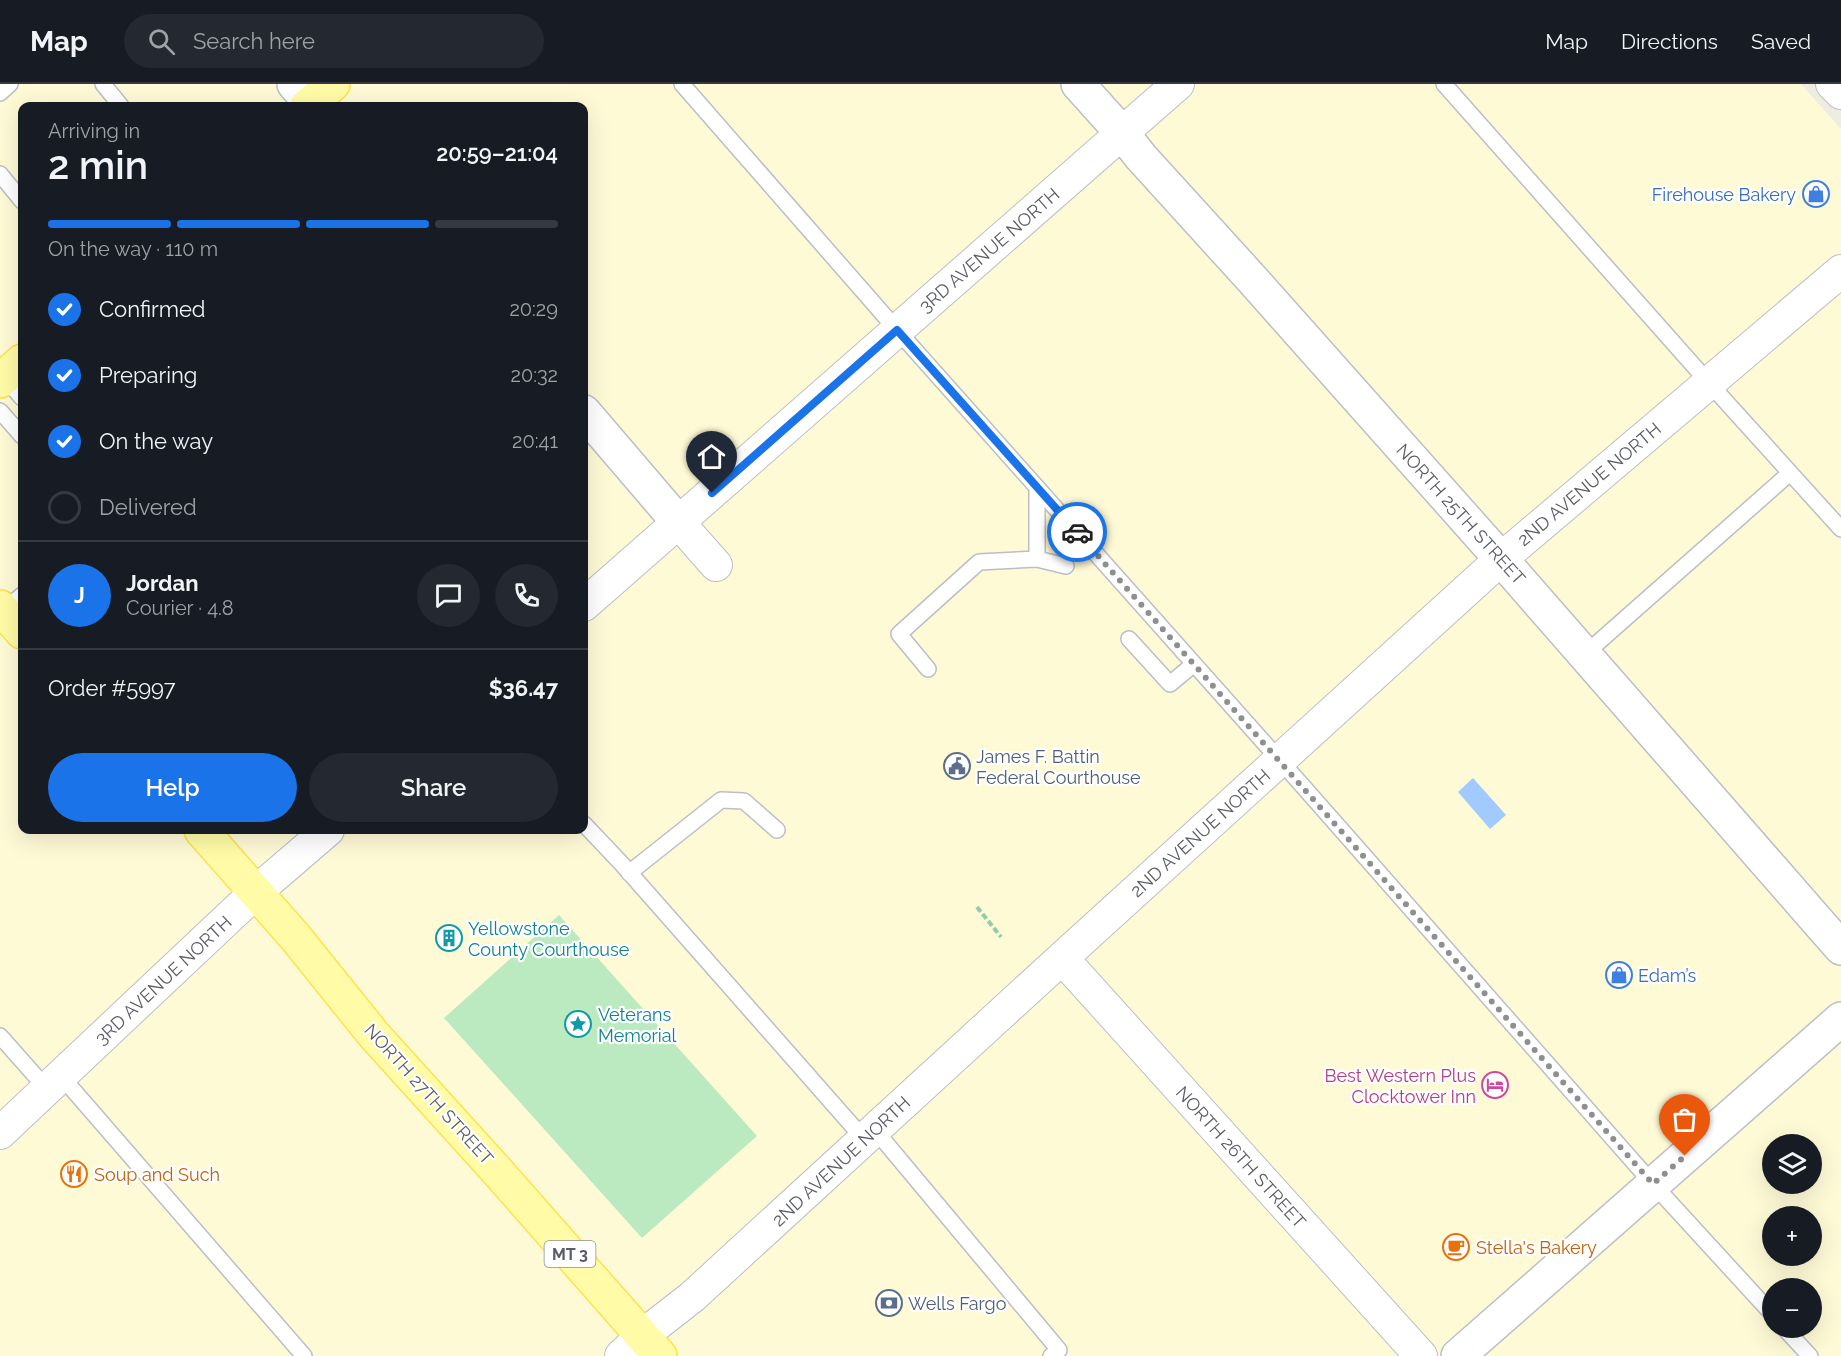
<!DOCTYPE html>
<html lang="en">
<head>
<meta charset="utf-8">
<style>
	body { margin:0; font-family:Raleway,sans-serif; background:#242831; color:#f1f3f6; height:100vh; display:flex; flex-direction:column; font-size:22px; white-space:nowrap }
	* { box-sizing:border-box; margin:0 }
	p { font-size:20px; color:#9ea1a6 }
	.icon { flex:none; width:33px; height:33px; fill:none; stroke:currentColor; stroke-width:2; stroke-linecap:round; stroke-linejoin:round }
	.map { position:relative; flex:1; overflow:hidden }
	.drawer { position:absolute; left:18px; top:18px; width:570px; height:732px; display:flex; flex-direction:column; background:#171b24; border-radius:12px; box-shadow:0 6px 24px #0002 }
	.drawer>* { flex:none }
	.controls { position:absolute; left:1762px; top:1050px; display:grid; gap:12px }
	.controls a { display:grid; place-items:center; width:60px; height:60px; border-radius:50%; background:#171b24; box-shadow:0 6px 24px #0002; font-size:30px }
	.pin { position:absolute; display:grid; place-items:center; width:51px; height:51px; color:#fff; margin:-62px -26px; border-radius:50% 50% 50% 0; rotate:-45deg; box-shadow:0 0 6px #0007 }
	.pin .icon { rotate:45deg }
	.courier { position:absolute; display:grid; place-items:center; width:60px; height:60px; margin:-30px; border:4px solid #1a73e8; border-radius:50%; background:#fff; color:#222; box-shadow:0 2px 8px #0007 }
	.overview em { font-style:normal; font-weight:600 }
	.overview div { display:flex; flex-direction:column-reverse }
	.overview { display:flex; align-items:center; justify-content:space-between; height:102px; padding:0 30px }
	h1 { font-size:39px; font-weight:600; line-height:45px }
	.bar { display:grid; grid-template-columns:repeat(4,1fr); gap:9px 6px; align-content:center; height:72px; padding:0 30px }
	.bar i { height:8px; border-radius:4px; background:#363941 }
	.bar .selected { background:#1a73e8 }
	.bar p { grid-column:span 4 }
	.line { display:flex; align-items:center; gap:15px; padding:0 30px; border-top:2px solid #363941 }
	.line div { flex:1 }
	.round { display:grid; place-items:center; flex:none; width:63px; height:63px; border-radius:32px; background:#242831 }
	ol { padding:0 30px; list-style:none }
	li { display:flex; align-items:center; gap:18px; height:66px }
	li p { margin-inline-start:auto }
	li .icon { padding:6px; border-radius:50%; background:#1a73e8; color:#fff; stroke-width:4 }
	li:last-child { color:#9ea1a6 }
	li i { width:33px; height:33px; border:3px solid #363941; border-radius:50% }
	.action { display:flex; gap:12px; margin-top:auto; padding:12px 30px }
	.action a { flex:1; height:69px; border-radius:36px; background:#1a73e8; color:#fff; font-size:24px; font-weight:600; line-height:69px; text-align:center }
	.action a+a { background:#242831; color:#f1f3f6 }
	header { display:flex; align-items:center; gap:36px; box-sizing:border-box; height:84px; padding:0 30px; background:#171b24; border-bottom:2px solid #363941 }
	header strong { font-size:28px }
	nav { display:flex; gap:33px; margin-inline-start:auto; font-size:21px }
	.search { width:420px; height:54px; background:#242831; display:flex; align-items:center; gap:15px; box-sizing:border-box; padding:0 21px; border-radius:33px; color:#9ea1a6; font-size:22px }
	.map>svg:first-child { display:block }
</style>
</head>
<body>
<header>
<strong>Map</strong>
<div class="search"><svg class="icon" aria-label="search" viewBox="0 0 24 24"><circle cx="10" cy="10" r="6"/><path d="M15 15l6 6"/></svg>Search here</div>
<nav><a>Map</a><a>Directions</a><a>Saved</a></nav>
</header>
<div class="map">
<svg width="1841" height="1272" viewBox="0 0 1841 1272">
	<rect width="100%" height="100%" fill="#efede1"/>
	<path fill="#fffad6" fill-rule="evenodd" d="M0,0H1801L1841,45V1272H0ZM22,22H584V746H22ZM1773,1060H1812V1100H1773ZM1773,1132H1812V1172H1773ZM1773,1204H1812V1244H1773Z"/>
	<path fill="#bbe9c0" d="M559,831L757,1052L642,1154L444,934Z"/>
	<path fill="#a1cbff" d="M1473,694L1506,731L1490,745L1458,708Z"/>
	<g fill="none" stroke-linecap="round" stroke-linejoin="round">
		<defs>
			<path id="service" d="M103,0L121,22
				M682,0L897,246L1308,708L1653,1100L1773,1231
				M1444,0L1709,299L1841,445
				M0,9L10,0
				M0,90L22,117
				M4,293L22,314
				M0,327L22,352
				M1037,475V403
				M4,527L22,511
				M1129,555L1170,600L1194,580
				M1585,570L1790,389
				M928,585L899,550L979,478L1037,475L1066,482
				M584,740L621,779L864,1055
				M629,789L721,716L744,717L777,746
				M0,952L47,1005
				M61,992L304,1272
				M875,1046L1059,1266L1051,1272
				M1784,1244L1810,1272"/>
			<path id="minor" d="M1832,0L1841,9
				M679,439L716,481
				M584,521L1178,0
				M1062,874L1421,1272
				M0,1049L256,808L328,746
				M621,1272L642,1252L692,1213L1062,874L1501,475L1841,187"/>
			<path id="tertiary" d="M294,0L313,22
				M1078,0L1122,49L1141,73L1251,194L1501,475L1841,864
				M584,328L679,439"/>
			<path id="secondary" d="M1458,1272L1841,935"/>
			<path id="primary" d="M307,22L333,0
				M0,297L22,277
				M0,523L22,548
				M201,746L296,854L374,951L498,1088L660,1272"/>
		</defs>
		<use href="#service" stroke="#bcbec5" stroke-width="18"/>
		<use href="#minor" stroke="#bcbec5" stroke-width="34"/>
		<use href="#tertiary" stroke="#bcbec5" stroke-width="36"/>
		<use href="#secondary" stroke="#bcbfc7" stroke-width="36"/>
		<use href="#primary" stroke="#ffe14a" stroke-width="36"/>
		<path stroke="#94cbaa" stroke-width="4" stroke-dasharray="6 3" stroke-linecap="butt" d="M977,823L1001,853"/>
		<use href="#service" stroke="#fff" stroke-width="15"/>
		<use href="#minor" stroke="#fff" stroke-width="32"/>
		<use href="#tertiary" stroke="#fff" stroke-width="33"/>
		<use href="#secondary" stroke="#fff" stroke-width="33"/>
		<use href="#primary" stroke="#fffba6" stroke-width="33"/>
	</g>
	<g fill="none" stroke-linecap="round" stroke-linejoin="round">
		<path stroke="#8e8f90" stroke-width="6" stroke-dasharray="0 10.8" d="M1077,448L1653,1100L1685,1072"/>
		<path stroke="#1a73e8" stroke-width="8" d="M712,409L897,246L1077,448"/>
	</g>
	<defs>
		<symbol id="shop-ring" viewBox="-11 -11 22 22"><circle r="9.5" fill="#fff" stroke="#3f7fe0" stroke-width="1.5"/><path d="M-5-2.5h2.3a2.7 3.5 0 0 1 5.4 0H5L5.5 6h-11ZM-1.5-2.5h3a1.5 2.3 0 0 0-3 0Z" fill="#3f7fe0"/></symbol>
		<symbol id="civic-ring" viewBox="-11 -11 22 22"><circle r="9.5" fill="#fff" stroke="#5c6f8a" stroke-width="1.5"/><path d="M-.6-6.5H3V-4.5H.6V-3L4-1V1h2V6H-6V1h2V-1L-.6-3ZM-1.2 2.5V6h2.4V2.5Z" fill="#5c6f8a"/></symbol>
		<symbol id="building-ring" viewBox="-11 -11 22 22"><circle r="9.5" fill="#fff" stroke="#0f9aa8" stroke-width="1.5"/><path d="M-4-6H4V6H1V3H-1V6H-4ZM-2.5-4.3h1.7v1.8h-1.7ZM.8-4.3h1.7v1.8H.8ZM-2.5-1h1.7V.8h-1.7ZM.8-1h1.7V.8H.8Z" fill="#0f9aa8"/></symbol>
		<symbol id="sight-ring" viewBox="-11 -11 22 22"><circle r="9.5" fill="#fff" stroke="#0f9aa8" stroke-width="1.5"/><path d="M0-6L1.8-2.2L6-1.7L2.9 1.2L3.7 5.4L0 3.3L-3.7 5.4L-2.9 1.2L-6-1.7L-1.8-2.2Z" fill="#0f9aa8"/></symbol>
		<symbol id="hotel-ring" viewBox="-11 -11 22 22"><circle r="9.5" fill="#fff" stroke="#d1479c" stroke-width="1.5"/><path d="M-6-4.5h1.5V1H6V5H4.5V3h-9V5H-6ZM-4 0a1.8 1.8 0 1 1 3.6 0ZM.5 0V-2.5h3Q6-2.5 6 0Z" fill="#d1479c"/></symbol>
		<symbol id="restaurant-ring" viewBox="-11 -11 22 22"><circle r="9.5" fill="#fff" stroke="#e8710a" stroke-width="1.5"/><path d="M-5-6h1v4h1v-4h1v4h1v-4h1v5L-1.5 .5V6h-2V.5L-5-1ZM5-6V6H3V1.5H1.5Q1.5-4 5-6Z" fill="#e8710a"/></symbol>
		<symbol id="cafe-ring" viewBox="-11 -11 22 22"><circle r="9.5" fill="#fff" stroke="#e8710a" stroke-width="1.5"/><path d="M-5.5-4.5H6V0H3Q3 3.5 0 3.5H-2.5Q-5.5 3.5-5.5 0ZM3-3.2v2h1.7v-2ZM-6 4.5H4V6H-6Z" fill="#e8710a"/></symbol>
		<symbol id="bank-ring" viewBox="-11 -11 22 22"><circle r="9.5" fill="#fff" stroke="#5c6f8a" stroke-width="1.5"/><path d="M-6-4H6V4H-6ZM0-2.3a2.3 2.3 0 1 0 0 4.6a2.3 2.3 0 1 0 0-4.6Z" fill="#5c6f8a"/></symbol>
	</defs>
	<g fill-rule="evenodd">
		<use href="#shop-ring" x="1801" y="95" width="30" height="30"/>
		<use href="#civic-ring" x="942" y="667" width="30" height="30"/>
		<use href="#building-ring" x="434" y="839" width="30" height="30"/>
		<use href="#shop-ring" x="1604" y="876" width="30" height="30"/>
		<use href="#sight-ring" x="563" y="925" width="30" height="30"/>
		<use href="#hotel-ring" x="1480" y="986" width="30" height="30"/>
		<use href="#restaurant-ring" x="59" y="1075" width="30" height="30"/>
		<use href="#cafe-ring" x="1441" y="1148" width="30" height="30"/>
		<use href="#bank-ring" x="874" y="1204" width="30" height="30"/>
	</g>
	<g text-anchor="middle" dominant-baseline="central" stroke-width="4.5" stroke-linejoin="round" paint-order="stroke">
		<rect fill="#fff" stroke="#8c8e92" stroke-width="1.5" x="544.5" y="1157" width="51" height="26" rx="4.5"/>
		<g font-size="16" font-weight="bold" fill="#5a5d64">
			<text x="570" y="1170">MT 3</text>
		</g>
		<g font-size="18" fill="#366cbe" stroke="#fff" text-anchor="end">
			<text x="1796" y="110">Firehouse Bakery</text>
			<text x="1638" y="891" text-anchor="start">Edam’s</text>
		</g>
		<g font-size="18" fill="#5a5d64" stroke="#fff">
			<text transform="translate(989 166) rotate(-41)">3RD AVENUE NORTH</text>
			<text transform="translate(1589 400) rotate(-40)">2ND AVENUE NORTH</text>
			<text transform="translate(1461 430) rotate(48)">NORTH 25TH STREET</text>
			<text transform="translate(1200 749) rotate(-42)">2ND AVENUE NORTH</text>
			<text transform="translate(163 896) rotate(-43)">3RD AVENUE NORTH</text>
			<text transform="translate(429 1010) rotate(48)">NORTH 27TH STREET</text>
			<text transform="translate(1241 1073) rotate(48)">NORTH 26TH STREET</text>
			<text transform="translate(841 1077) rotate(-43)">2ND AVENUE NORTH</text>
		</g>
		<g font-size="18" fill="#4e5e75" stroke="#fff" text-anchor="start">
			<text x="976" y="672">James F. Battin<tspan x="976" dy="21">Federal Courthouse</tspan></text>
			<text x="908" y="1219">Wells Fargo</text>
		</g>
		<g font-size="18" fill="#0d838f" stroke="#fff" text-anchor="start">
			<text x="468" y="844">Yellowstone<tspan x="468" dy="21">County Courthouse</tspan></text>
			<text x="598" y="930">Veterans<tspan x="598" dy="21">Memorial</tspan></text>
		</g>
		<g font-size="18" fill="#b23c85" stroke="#fff" text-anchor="end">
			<text x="1476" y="991">Best Western Plus<tspan x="1476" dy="21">Clocktower Inn</tspan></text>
		</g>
		<g font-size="18" fill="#c56008" stroke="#fff" text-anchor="start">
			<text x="94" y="1090">Soup and Such</text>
			<text x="1476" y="1163">Stella's Bakery</text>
		</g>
	</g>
</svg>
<div class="controls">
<a><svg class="icon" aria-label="layers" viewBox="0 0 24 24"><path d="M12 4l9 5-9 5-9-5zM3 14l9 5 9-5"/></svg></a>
<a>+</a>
<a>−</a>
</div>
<div class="pin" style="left:1685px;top:1072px;background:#ea580c"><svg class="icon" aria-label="bag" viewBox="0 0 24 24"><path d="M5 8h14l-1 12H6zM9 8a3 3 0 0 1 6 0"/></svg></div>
<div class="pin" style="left:712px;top:409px;background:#1f2937"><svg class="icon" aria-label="home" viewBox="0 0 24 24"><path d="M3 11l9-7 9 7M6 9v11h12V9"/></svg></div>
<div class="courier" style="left:1077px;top:448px"><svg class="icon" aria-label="car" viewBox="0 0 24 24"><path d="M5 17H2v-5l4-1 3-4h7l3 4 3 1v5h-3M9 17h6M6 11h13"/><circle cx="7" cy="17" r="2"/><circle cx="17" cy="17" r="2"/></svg></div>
<section class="drawer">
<div class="overview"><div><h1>2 min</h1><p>Arriving in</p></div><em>20:59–21:04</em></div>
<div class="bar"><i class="selected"></i><i class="selected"></i><i class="selected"></i><i></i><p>On the way · 110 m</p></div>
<ol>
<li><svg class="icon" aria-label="check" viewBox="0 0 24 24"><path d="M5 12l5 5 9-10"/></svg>Confirmed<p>20:29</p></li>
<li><svg class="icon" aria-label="check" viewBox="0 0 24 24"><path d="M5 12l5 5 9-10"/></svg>Preparing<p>20:32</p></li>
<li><svg class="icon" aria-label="check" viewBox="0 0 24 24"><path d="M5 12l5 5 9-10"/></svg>On the way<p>20:41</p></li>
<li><i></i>Delivered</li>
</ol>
<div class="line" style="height:108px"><b class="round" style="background:#1a73e8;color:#fff">J</b><div><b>Jordan</b><p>Courier · 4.8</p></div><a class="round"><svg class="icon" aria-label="chat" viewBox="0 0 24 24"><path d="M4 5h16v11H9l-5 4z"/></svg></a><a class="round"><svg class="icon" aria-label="phone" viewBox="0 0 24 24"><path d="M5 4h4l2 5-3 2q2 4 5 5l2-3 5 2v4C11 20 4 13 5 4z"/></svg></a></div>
<div class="line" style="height:78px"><div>Order #5997</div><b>$36.47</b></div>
<div class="action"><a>Help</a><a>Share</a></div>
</section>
</div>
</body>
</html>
